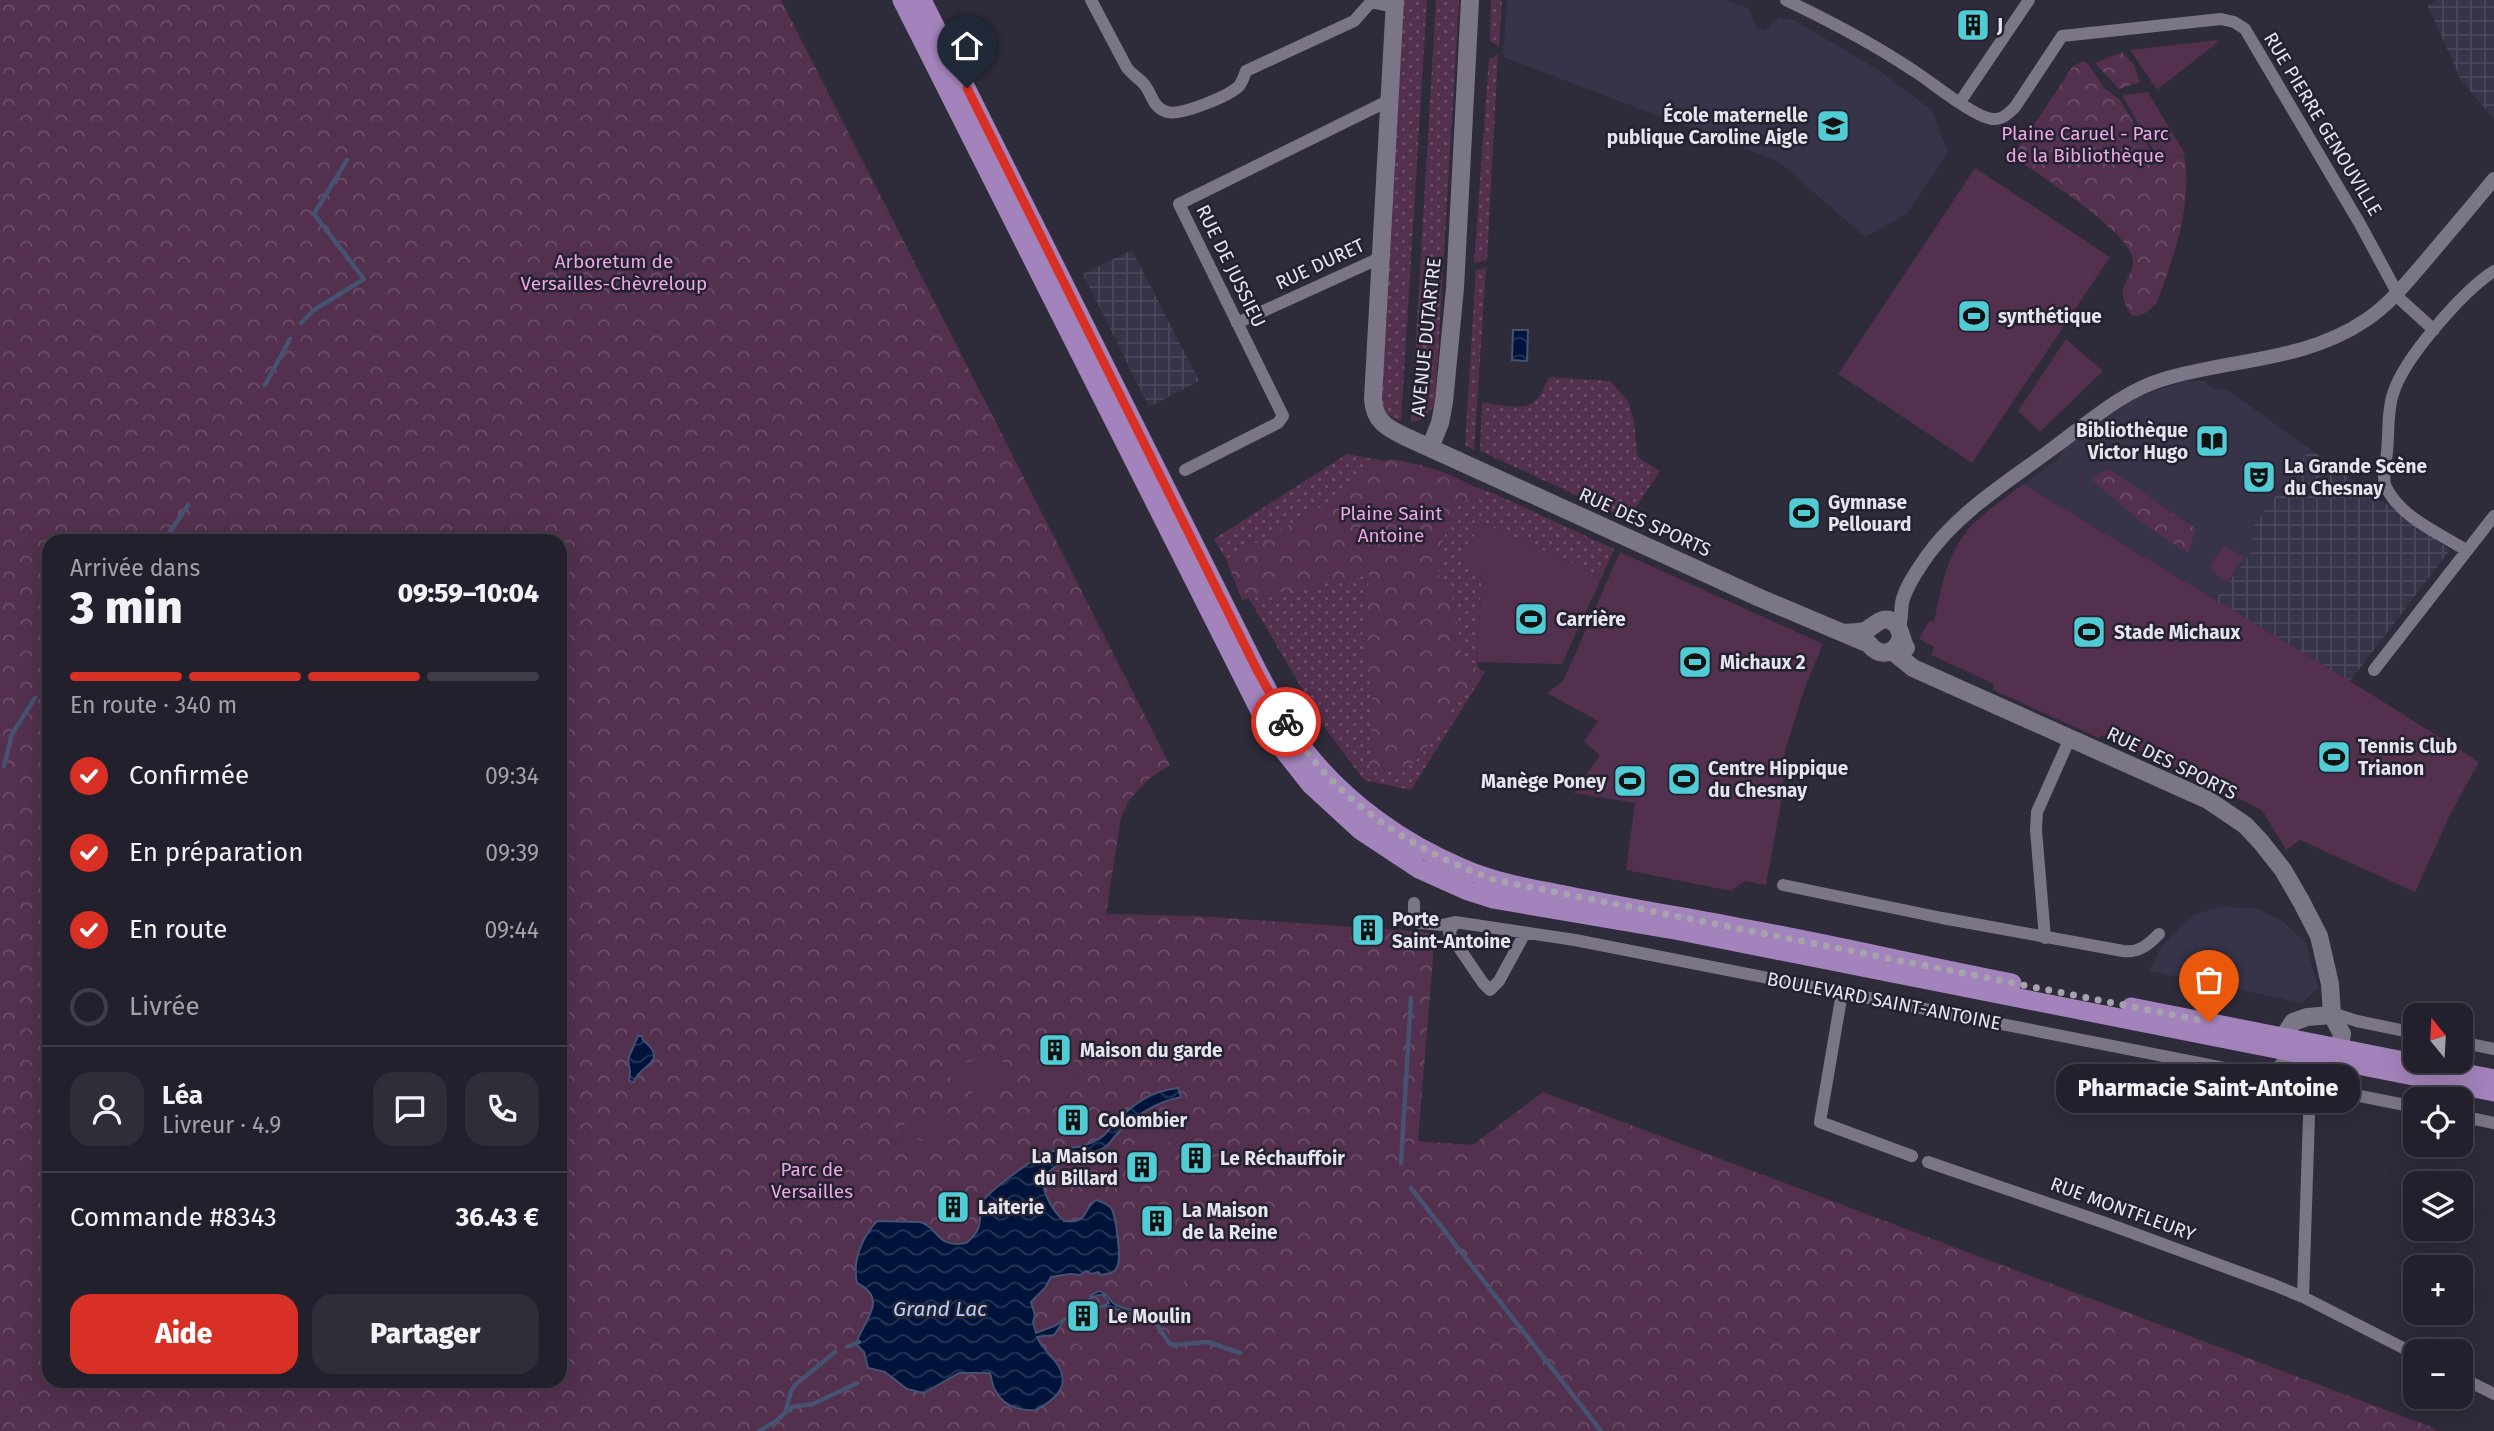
<!DOCTYPE html>
<html lang="fr">
<head>
<meta charset="utf-8">
<style>
	body { margin:0; font-family:"Fira Sans",sans-serif; background:#2e2d38; color:#f1f3f6; height:100vh; display:flex; flex-direction:column; font-size:26px; white-space:nowrap }
	* { box-sizing:border-box; margin:0 }
	p { font-size:23px; color:#a2a3a9 }
	.icon { flex:none; width:38px; height:38px; fill:none; stroke:currentColor; stroke-width:2; stroke-linecap:round; stroke-linejoin:round }
	.map { position:relative; flex:1; overflow:hidden }
	.sheet { position:absolute; left:42px; top:534px; width:525px; height:854px; display:flex; flex-direction:column; background:#22202c; border-radius:21px; box-shadow:0 7px 28px #0002,0 0 0 2px #3f3e48 }
	.sheet>* { flex:none }
	.needle { width:46px; rotate:342deg }
	.fabs { position:absolute; left:2403px; top:1003px; display:grid; gap:14px }
	.fabs a { display:grid; place-items:center; width:70px; height:70px; border-radius:14px; background:#22202c; box-shadow:0 7px 28px #0002,0 0 0 2px #3f3e48; font-size:35px }
	.pin { position:absolute; display:grid; place-items:center; width:60px; height:60px; color:#fff; margin:-72px -30px; border-radius:50% 50% 50% 0; rotate:-45deg; box-shadow:0 0 7px #0007 }
	.pin .icon { rotate:45deg }
	.courier { position:absolute; display:grid; place-items:center; width:70px; height:70px; margin:-35px; border:5px solid #d93025; border-radius:50%; background:#fff; color:#222; box-shadow:0 2px 9px #0007 }
	.bubble { position:absolute; height:49px; border-radius:21px; background:#22202c; box-shadow:0 7px 28px #0002,0 0 0 2px #3f3e48; font-size:23px; font-weight:800; line-height:49px; text-align:center }
	.summary em { font-style:normal; font-weight:800 }
	.summary div { display:flex; flex-direction:column-reverse }
	.summary { display:flex; align-items:center; justify-content:space-between; height:119px; padding:0 28px }
	h1 { font-size:46px; font-weight:800; line-height:52px }
	.bar { display:grid; grid-template-columns:repeat(4,1fr); gap:10px 7px; align-content:center; height:84px; padding:0 28px }
	.bar i { height:9px; border-radius:5px; background:#3f3e48 }
	.bar .active { background:#d93025 }
	.bar p { grid-column:span 4 }
	.line { display:flex; align-items:center; gap:18px; padding:0 28px; border-top:2px solid #3f3e48 }
	.line div { flex:1 }
	.round { display:grid; place-items:center; flex:none; width:74px; height:74px; border-radius:21px; background:#2e2d38 }
	ol { padding:0 28px; list-style:none }
	li { display:flex; align-items:center; gap:21px; height:77px }
	li p { margin-inline-start:auto }
	li .icon { padding:7px; border-radius:50%; background:#d93025; color:#fff; stroke-width:4 }
	li:last-child { color:#a2a3a9 }
	li i { width:38px; height:38px; border:4px solid #3f3e48; border-radius:50% }
	.primary-button { display:flex; gap:14px; margin-top:auto; padding:14px 28px }
	.primary-button a { flex:1; height:80px; border-radius:21px; background:#d93025; color:#fff; font-size:28px; font-weight:800; line-height:80px; text-align:center }
	.primary-button a+a { background:#2e2d38; color:#f1f3f6 }
	.map>svg:first-child { display:block }
</style>
</head>
<body>
<div class="map">
<svg width="2494" height="1431" viewBox="0 0 2494 1431">
	<defs>
		<pattern id="industrial-grid" width="8" height="8" patternUnits="userSpaceOnUse" patternTransform="scale(1.75)"><rect width="8" height="8" fill="#373348"/><path d="M0 4h8M4 0v8" fill="none" stroke="#4a475a"/></pattern>
		<pattern id="grass-dots" width="8" height="8" patternUnits="userSpaceOnUse" patternTransform="scale(1.75)"><rect width="8" height="8" fill="#52304e"/><path d="M2 2h.1M6 6h.1" fill="none" stroke="#6b4e68" stroke-width="1.8" stroke-linecap="round"/></pattern>
		<pattern id="park-crowns" width="20" height="18" patternUnits="userSpaceOnUse" patternTransform="scale(1.75)"><rect width="20" height="18" fill="#52304e"/><path d="M2 6a3 3 0 1 1 6 0M12 15a3 3 0 1 1 6 0" fill="none" stroke="#6b4e68"/></pattern>
		<pattern id="water-waves" width="16" height="10" patternUnits="userSpaceOnUse" patternTransform="scale(1.75)"><rect width="16" height="10" fill="#00143b"/><path d="M0 5q4-4 8 0t8 0" fill="none" stroke="#253658"/></pattern>
	</defs>
	<rect width="100%" height="100%" fill="#2e2b3a"/>
	<path fill="#373348" d="M1507,0H1725L1749,8L1757,28L1764,31L1779,18L1794,20L1877,69L1932,110L1948,152L1907,214L1865,237L1778,161L1503,57Z
		M2184,381H2204L2216,390L2225,388L2310,449L2247,535L2258,543L2215,600L2023,484L2059,458L2062,450L2114,412L2136,398Z
		M2221,907L2256,908L2284,922L2306,943L2318,988L2302,1003L2149,971L2161,947L2180,927L2194,915Z"/>
	<path fill="url(#industrial-grid)" d="M2436,0H2494V119L2461,80L2428,6Z
		M1132,250L1199,381L1149,407L1083,274Z
		M2310,449L2450,550L2350,681L2215,600L2258,543L2247,535Z"/>
	<path fill="url(#grass-dots)" d="M1403,0H1427L1401,422L1386,413L1380,398Z
		M1436,0H1459L1435,404L1425,418L1411,423Z
		M1491,0H1502L1499,47L1490,41Z
		M1498,54L1487,260L1474,263L1489,59Z
		M1486,268L1474,450L1465,445L1476,270Z
		M1549,377L1610,381L1628,401L1634,421L1637,454L1640,459L1660,471L1628,519L1480,451L1482,402C1496,404 1522,411 1534,402C1541,397 1545,385 1549,377Z
		M1347,454L1427,469L1495,494L1614,549L1602,577L1480,522L1482,573L1477,662L1482,677L1411,790L1364,780L1327,731L1214,539Z"/>
	<path fill="url(#park-crowns)" fill-rule="evenodd" d="M0,0H781L1170,765L1150,778L1130,799L1121,817L1106,914L1198,916L1353,927L1356,925L1381,928V932L1383,929L1435,933L1418,1141L1473,1145L1543,1092L2434,1428L2436,1431H0ZM49,541H560V1381H49Z
		M2122,52L2134,65L2140,82L2119,89L2095,63Z
		M2081,62H2086L2089,65L2104,88L2119,99L2157,160L2184,155C2193,206 2174,255 2157,302C2150,311 2144,316 2132,316C2108,283 2139,278 2132,256C2123,228 2045,179 2018,160L2016,152L2073,66Z
		M1392,459C1431,467 1466,475 1494,504L1478,499L1463,501C1444,523 1440,550 1439,578L1451,587L1463,662L1485,672L1461,696L1422,755L1402,773L1369,770L1373,684L1363,660L1369,575L1242,600L1226,559L1336,499L1375,462Z
		M2109,469L2196,529L2188,553L2147,527L2091,479Z"/>
	<path fill="#52304e" d="M2217,40L2218,42L2157,90L2130,50Z
		M2148,92L2185,154L2159,160L2122,95Z
		M1975,168L2110,257L1972,463L1838,374Z
		M2066,339L2103,371L2040,432L2018,411Z
		M2023,484L2350,681L2479,762L2450,815L2415,892L2300,840L2286,850L2262,810L2190,774L2107,737L2102,735L2099,738L1993,690L1994,684L1931,655L1934,647L1919,639L1929,621L1934,622C1941,588 1947,552 1971,526C1986,510 2006,498 2023,484Z
		M1480,522L1602,577L1562,664L1477,662L1482,573L1462,563Z
		M2224,545L2244,558L2227,582L2212,571L2210,566Z
		M1620,552L1823,644L1804,690L1785,751L1783,792L1766,885L1745,881L1731,891L1626,870L1635,803L1574,793L1600,755L1584,742L1598,721L1547,693L1563,681Z
		M995,1053L976,1079L956,1066Z
		M998,1054L1014,1083L993,1091L979,1082Z
		M1036,1054L1039,1055L1037,1063L1040,1070L1049,1072L1046,1091L1038,1085L1031,1073Z
		M1070,1061L1077,1062L1071,1083L1050,1090L1053,1073L1059,1074Z
		M949,1069L972,1085L956,1107Z
		M976,1087L989,1096L975,1116L960,1110Z
		M1156,1119L1163,1127L1143,1148L1132,1140Z
		M905,1122L948,1123L937,1141L903,1133Z
		M1165,1129L1172,1138L1157,1160L1145,1152Z
		M902,1136L937,1144L928,1162L901,1141Z
		M1229,1217L1230,1235H1228V1239L1210,1240L1209,1219Z
		M1206,1219L1208,1240L1185,1241L1184,1220Z
		M1170,1268L1186,1275L1178,1296L1161,1288Z
		M1113,1318L1125,1329L1105,1346L1094,1328Z
		M1091,1330L1102,1348L1096,1354L1072,1341Z"/>
	<path fill="url(#water-waves)" stroke="#455271" stroke-width="2" d="M1513,330H1528L1527,361L1512,360Z
		M638,1036H642L643,1040C671,1063 638,1065 634,1082L629,1081L630,1072L628,1059Z
		M1178,1088L1181,1097C1156,1102 1134,1116 1116,1135C1112,1139 1110,1144 1105,1147C1086,1160 1032,1160 1046,1195C1050,1205 1056,1214 1064,1221C1089,1224 1081,1211 1096,1200C1102,1202 1107,1203 1111,1208C1116,1215 1121,1256 1118,1264C1116,1270 1116,1270 1111,1273L1101,1275L1098,1272L1092,1274L1086,1271L1080,1275L1070,1274L1051,1277L1045,1288L1031,1302L1035,1315L1033,1322L1036,1333L1054,1326L1088,1303L1091,1295L1099,1291C1109,1294 1109,1302 1116,1305C1132,1313 1147,1310 1160,1323L1159,1327L1147,1319L1109,1306L1097,1308L1109,1303L1108,1301L1102,1294L1092,1297L1091,1302L1065,1319L1054,1335L1037,1337C1041,1347 1049,1353 1055,1361C1073,1384 1057,1399 1036,1410C1019,1411 1003,1406 995,1390C992,1385 992,1379 990,1373H959L924,1393L907,1389L885,1372L868,1368L864,1352L856,1344C863,1320 890,1300 857,1283C852,1261 862,1237 877,1221L920,1222C939,1227 936,1249 966,1243C990,1225 973,1210 986,1197C997,1186 1033,1158 1047,1153C1063,1147 1084,1149 1099,1139C1105,1135 1109,1129 1114,1124C1133,1104 1150,1091 1178,1088Z"/>
	<g fill="none" stroke-linecap="round" stroke-linejoin="round">
		<path stroke="#455271" stroke-width="4.5" d="M301,323L314,310L364,279L314,214L347,160
			M265,385L290,339
			M164,541L188,505
			M46,683L49,679
			M4,766L12,734L35,698
			M1401,1163L1411,998
			M1411,1188L1601,1431
			M1156,1324L1170,1344L1174,1345L1208,1342L1240,1353
			M847,1347L859,1342
			M786,1410L791,1391L795,1385L835,1352
			M759,1431L776,1421L792,1407L813,1404L857,1383"/>
		<path stroke="#7a7688" stroke-width="12" d="M1091,0L1127,68C1132,74 1137,77 1143,83C1152,92 1152,108 1167,112C1181,116 1229,96 1239,86C1243,81 1244,76 1246,71L1354,21L1371,2L1384,5L1395,3
			M1786,0C1830,21 1874,44 1914,71C1932,82 1972,116 1992,119C2002,120 2008,114 2015,107L2062,36L2221,19L2234,22L2245,29L2360,224L2401,300L2434,330
			M1960,102L2029,0
			M1237,323L1382,257
			M1185,470L1278,423L1283,416L1179,204L1390,100
			M2466,550C2439,533 2402,518 2387,489C2381,480 2386,463 2387,452C2389,434 2387,411 2393,394C2403,359 2464,290 2494,271
			M2374,670L2494,516
			M1783,885L1942,918L2123,951C2139,953 2148,945 2159,934
			M1414,903V913L1419,923L1442,925L1455,922L1575,940L2270,1077L2292,1074L2310,1086
			M1455,922L1449,933L1483,983L1490,990L1499,981L1525,933
			M2045,938L2036,830L2037,812L2070,738
			M1842,993L1820,1122L1912,1156
			M2332,1013L2357,1021L2415,1033
			M2460,1042L2494,1049
			M2324,1081L2335,1091L2415,1107
			M2460,1116L2494,1123
			M1928,1162L2111,1225L2274,1285L2303,1297L2415,1354
			M2303,1297L2310,1086
			M2460,1377L2494,1394"/>
		<path stroke="#7a7688" stroke-width="14" d="M1899,629C1901,620 1901,611 1902,603C1905,587 1919,568 1927,556C1960,510 2012,479 2056,446C2090,421 2123,391 2164,379C2231,359 2306,361 2366,320C2389,305 2408,281 2426,260C2449,233 2472,206 2494,179
			M2283,1044L2282,1050L2292,1074
			M2270,1077L2286,1060"/>
		<path stroke="#7a7688" stroke-width="18" d="M1395,0L1373,399C1374,421 1387,428 1406,437L1760,598L1869,644C1879,657 1894,655 1900,640
			M1430,448L1440,423L1444,402L1455,288L1470,0
			M1843,633C1850,632 1860,633 1867,630C1876,624 1886,612 1897,626C1902,633 1901,640 1906,648
			M1892,651L1913,668L2208,800L2245,825L2261,842L2283,870L2301,901L2319,936L2330,984L2332,1015L2342,1034L2337,1060
			M2284,1036L2293,1022L2307,1017L2332,1015"/>
		<path stroke="#a383bb" stroke-width="19" d="M902,0L1273,737L1311,785L1360,830L1419,869L1468,891L1493,899L1680,931L2494,1092
			M922,0L1257,670C1272,698 1287,727 1306,752C1347,803 1402,843 1462,868C1496,883 1533,889 1570,896C1624,907 1678,916 1732,926C1826,943 1919,965 2012,983
			M2131,1007L2494,1079"/>
	</g>
	<g fill="none" stroke-linecap="round" stroke-linejoin="round">
		<path stroke="#a6a3af" stroke-width="7" stroke-dasharray="0 12.6" d="M1286,722C1333,799 1411,850 1495,880L2209,1022"/>
		<path stroke="#d93025" stroke-width="9" d="M967,88L1257,670L1286,722"/>
	</g>
	<defs>
		<symbol id="building-square" viewBox="-11 -11 22 22"><rect x="-9" y="-9" width="18" height="18" rx="4" fill="#51ccd4" stroke="#242130"/><path d="M-4-6H4V6H1V3H-1V6H-4ZM-2.5-4.3h1.7v1.8h-1.7ZM.8-4.3h1.7v1.8H.8ZM-2.5-1h1.7V.8h-1.7ZM.8-1h1.7V.8H.8Z" fill="#111"/></symbol>
		<symbol id="school-square" viewBox="-11 -11 22 22"><rect x="-9" y="-9" width="18" height="18" rx="4" fill="#51ccd4" stroke="#242130"/><path d="M0-5L7-2L0 1L-7-2ZM-4 1L0 2.5L4 1V4Q0 6-4 4Z" fill="#111"/></symbol>
		<symbol id="stadium-square" viewBox="-11 -11 22 22"><rect x="-9" y="-9" width="18" height="18" rx="4" fill="#51ccd4" stroke="#242130"/><path d="M0-5a6.5 5 0 1 0 0 10a6.5 5 0 1 0 0-10ZM-3.5-1.8h7v3.6h-7Z" fill="#111"/></symbol>
		<symbol id="library-square" viewBox="-11 -11 22 22"><rect x="-9" y="-9" width="18" height="18" rx="4" fill="#51ccd4" stroke="#242130"/><path d="M-6-4Q-3-5.5-.7-3.5V5Q-3 3-6 4ZM6-4Q3-5.5 .7-3.5V5Q3 3 6 4Z" fill="#111"/></symbol>
		<symbol id="theatre-square" viewBox="-11 -11 22 22"><rect x="-9" y="-9" width="18" height="18" rx="4" fill="#51ccd4" stroke="#242130"/><path d="M-5-5.5Q0-4 5-5.5V0Q5 5 0 6Q-5 5-5 0ZM-3.3-2.5H-1v1.5H-3.3ZM1-2.5H3.3v1.5H1ZM-2.8 1Q0 5.5 2.8 1Z" fill="#111"/></symbol>
	</defs>
	<g fill-rule="evenodd">
		<use href="#building-square" x="1954" y="6" width="38" height="38"/>
		<use href="#school-square" x="1814" y="107" width="38" height="38"/>
		<use href="#stadium-square" x="1955" y="297" width="38" height="38"/>
		<use href="#library-square" x="2193" y="422" width="38" height="38"/>
		<use href="#theatre-square" x="2240" y="458" width="38" height="38"/>
		<use href="#stadium-square" x="1785" y="494" width="38" height="38"/>
		<use href="#stadium-square" x="1512" y="600" width="38" height="38"/>
		<use href="#stadium-square" x="2070" y="613" width="38" height="38"/>
		<use href="#stadium-square" x="1676" y="643" width="38" height="38"/>
		<use href="#stadium-square" x="2315" y="738" width="38" height="38"/>
		<use href="#stadium-square" x="1665" y="760" width="38" height="38"/>
		<use href="#stadium-square" x="1611" y="762" width="38" height="38"/>
		<use href="#building-square" x="1349" y="911" width="38" height="38"/>
		<use href="#building-square" x="1036" y="1031" width="38" height="38"/>
		<use href="#building-square" x="1054" y="1101" width="38" height="38"/>
		<use href="#building-square" x="1177" y="1139" width="38" height="38"/>
		<use href="#building-square" x="1123" y="1148" width="38" height="38"/>
		<use href="#building-square" x="934" y="1188" width="38" height="38"/>
		<use href="#building-square" x="1138" y="1202" width="38" height="38"/>
		<use href="#building-square" x="1064" y="1297" width="38" height="38"/>
	</g>
	<g text-anchor="middle" dominant-baseline="central" stroke-width="5" stroke-linejoin="round" paint-order="stroke">
		<g font-size="19" font-weight="bold" fill="#e6e4ee" stroke="#242130" text-anchor="start">
			<text x="1997" y="25">J</text>
			<text x="1808" y="115" text-anchor="end">École maternelle<tspan x="1808" dy="22">publique Caroline Aigle</tspan></text>
			<text x="1998" y="316">synthétique</text>
			<text x="2188" y="430" text-anchor="end">Bibliothèque<tspan x="2188" dy="22">Victor Hugo</tspan></text>
			<text x="2284" y="466">La Grande Scène<tspan x="2284" dy="22">du Chesnay</tspan></text>
			<text x="1828" y="502">Gymnase<tspan x="1828" dy="22">Pellouard</tspan></text>
			<text x="1556" y="619">Carrière</text>
			<text x="2114" y="632">Stade Michaux</text>
			<text x="1720" y="662">Michaux 2</text>
			<text x="2358" y="746">Tennis Club<tspan x="2358" dy="22">Trianon</tspan></text>
			<text x="1708" y="768">Centre Hippique<tspan x="1708" dy="22">du Chesnay</tspan></text>
			<text x="1606" y="781" text-anchor="end">Manège Poney</text>
			<text x="1392" y="919">Porte<tspan x="1392" dy="22">Saint-Antoine</tspan></text>
			<text x="1080" y="1050">Maison du garde</text>
			<text x="1098" y="1120">Colombier</text>
			<text x="1118" y="1156" text-anchor="end">La Maison<tspan x="1118" dy="22">du Billard</tspan></text>
			<text x="1220" y="1158">Le Réchauffoir</text>
			<text x="978" y="1207">Laiterie</text>
			<text x="1182" y="1210">La Maison<tspan x="1182" dy="22">de la Reine</tspan></text>
			<text x="1108" y="1316">Le Moulin</text>
		</g>
		<g font-size="19" fill="#e6e4ee" stroke="#242130">
			<text transform="translate(2323 124) rotate(59)">RUE PIERRE GENOUVILLE</text>
			<text transform="translate(1320 264) rotate(-25)">RUE DURET</text>
			<text transform="translate(1231 266) rotate(64)">RUE DE JUSSIEU</text>
			<text transform="translate(1426 337) rotate(-84)">AVENUE DUTARTRE</text>
			<text transform="translate(1645 522) rotate(24)">RUE DES SPORTS</text>
			<text transform="translate(2172 763) rotate(26)">RUE DES SPORTS</text>
			<text transform="translate(1884 1001) rotate(11)">BOULEVARD SAINT-ANTOINE</text>
			<text transform="translate(2123 1209) rotate(20)">RUE MONTFLEURY</text>
		</g>
		<g font-size="19" fill="#eda7e4" stroke="#242130">
			<text x="2085" y="133">Plaine Caruel - Parc<tspan x="2085" dy="22">de la Bibliothèque</tspan></text>
			<text x="614" y="261">Arboretum de<tspan x="614" dy="22">Versailles-Chèvreloup</tspan></text>
			<text x="1391" y="513">Plaine Saint<tspan x="1391" dy="22">Antoine</tspan></text>
			<text x="812" y="1169">Parc de<tspan x="812" dy="22">Versailles</tspan></text>
		</g>
		<g font-size="21" font-style="italic" fill="#b3d2fc" stroke="#242130">
			<text x="940" y="1309">Grand Lac</text>
		</g>
	</g>
</svg>
<div class="fabs">
<a><svg class="needle" viewBox="-14 -14 28 28"><path d="M0-13l5 13h-10z" fill="#e53935"/><path d="M0 13l5-13h-10z" fill="#a2a3a9"/></svg></a>
<a><svg class="icon" aria-label="locate" viewBox="0 0 24 24"><circle cx="12" cy="12" r="6"/><path d="M12 2v4M12 18v4M2 12h4M18 12h4"/></svg></a>
<a><svg class="icon" aria-label="layers" viewBox="0 0 24 24"><path d="M12 4l9 5-9 5-9-5zM3 14l9 5 9-5"/></svg></a>
<a>+</a>
<a>−</a>
</div>
<div class="pin" style="left:2209px;top:1022px;background:#ea580c"><svg class="icon" aria-label="bag" viewBox="0 0 24 24"><path d="M5 8h14l-1 12H6zM9 8a3 3 0 0 1 6 0"/></svg></div>
<div class="pin" style="left:967px;top:88px;background:#1f2937"><svg class="icon" aria-label="home" viewBox="0 0 24 24"><path d="M3 11l9-7 9 7M6 9v11h12V9"/></svg></div>
<div class="courier" style="left:1286px;top:722px"><svg class="icon" aria-label="bike" viewBox="0 0 24 24"><circle cx="6" cy="16" r="4"/><circle cx="18" cy="16" r="4"/><path d="M6 16l4-8h5l3 8M10 8l3 8H6M13 5h3"/></svg></div>
<div class="bubble" style="left:2056px;top:1064px;width:304px">Pharmacie Saint-Antoine</div>
<section class="sheet">
<div class="summary"><div><h1>3 min</h1><p>Arrivée dans</p></div><em>09:59–10:04</em></div>
<div class="bar"><i class="active"></i><i class="active"></i><i class="active"></i><i></i><p>En route · 340 m</p></div>
<ol>
<li><svg class="icon" aria-label="check" viewBox="0 0 24 24"><path d="M5 12l5 5 9-10"/></svg>Confirmée<p>09:34</p></li>
<li><svg class="icon" aria-label="check" viewBox="0 0 24 24"><path d="M5 12l5 5 9-10"/></svg>En préparation<p>09:39</p></li>
<li><svg class="icon" aria-label="check" viewBox="0 0 24 24"><path d="M5 12l5 5 9-10"/></svg>En route<p>09:44</p></li>
<li><i></i>Livrée</li>
</ol>
<div class="line" style="height:126px"><a class="round"><svg class="icon" aria-label="person" viewBox="0 0 24 24"><circle cx="12" cy="8" r="4"/><path d="M4 21q1-7 8-7t8 7"/></svg></a><div><b>Léa</b><p>Livreur · 4.9</p></div><a class="round"><svg class="icon" aria-label="chat" viewBox="0 0 24 24"><path d="M4 5h16v11H9l-5 4z"/></svg></a><a class="round"><svg class="icon" aria-label="phone" viewBox="0 0 24 24"><path d="M5 4h4l2 5-3 2q2 4 5 5l2-3 5 2v4C11 20 4 13 5 4z"/></svg></a></div>
<div class="line" style="height:91px"><div>Commande #8343</div><b>36.43 €</b></div>
<div class="primary-button"><a>Aide</a><a>Partager</a></div>
</section>
</div>
</body>
</html>
